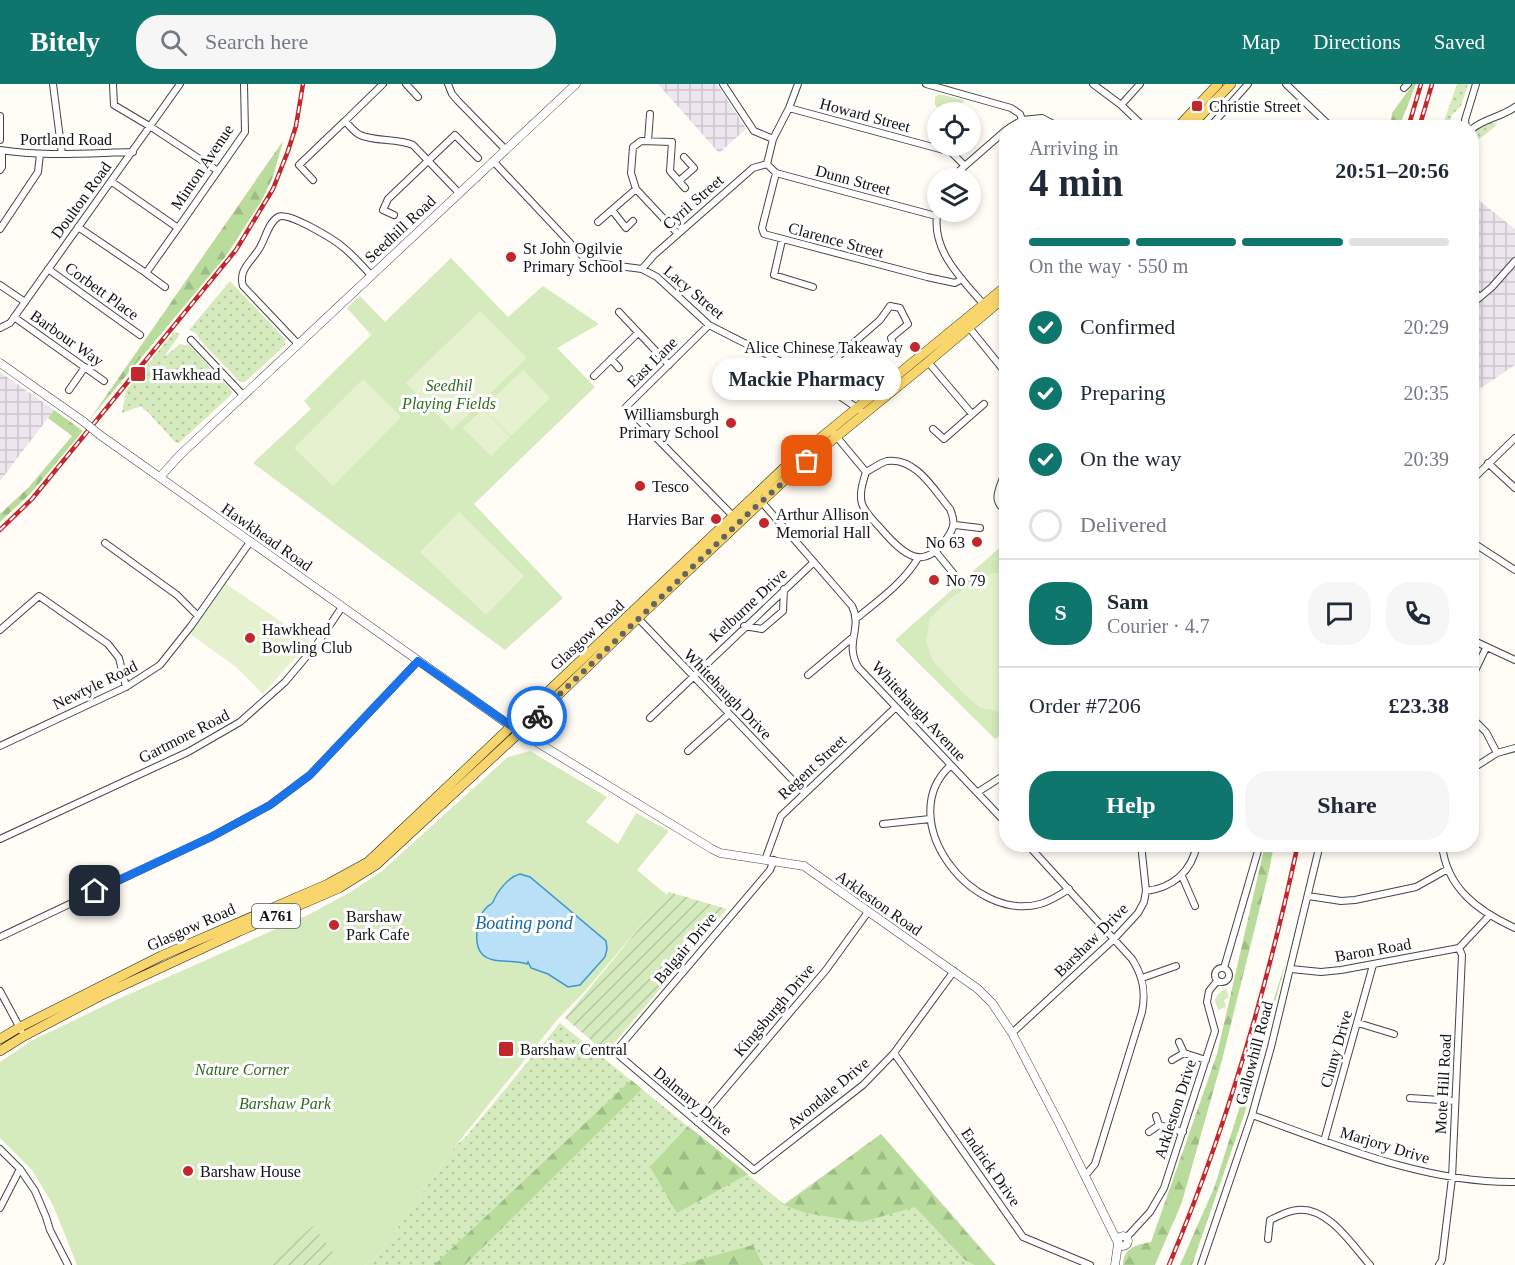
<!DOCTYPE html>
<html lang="en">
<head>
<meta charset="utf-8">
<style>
	body { margin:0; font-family:Georgia,serif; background:#f6f6f7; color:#1f2937; height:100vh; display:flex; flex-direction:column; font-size:22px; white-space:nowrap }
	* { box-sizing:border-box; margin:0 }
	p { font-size:20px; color:#747a83 }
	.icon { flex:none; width:33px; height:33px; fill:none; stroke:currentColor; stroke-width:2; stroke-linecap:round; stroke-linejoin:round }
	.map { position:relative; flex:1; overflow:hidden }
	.side { position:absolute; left:999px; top:36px; width:480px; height:732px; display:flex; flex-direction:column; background:#fff; border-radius:24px; box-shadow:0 3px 9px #0003 }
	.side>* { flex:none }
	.fabs { position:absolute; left:927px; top:18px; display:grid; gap:12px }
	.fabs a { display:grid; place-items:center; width:54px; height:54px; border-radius:50%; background:#fff; box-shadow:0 3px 9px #0003; font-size:30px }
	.pin { position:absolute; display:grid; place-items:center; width:51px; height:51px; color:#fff; margin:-26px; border-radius:12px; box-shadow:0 3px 9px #0006 }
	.courier { position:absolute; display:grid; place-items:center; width:60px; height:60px; margin:-30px; border:4px solid #1a73e8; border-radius:50%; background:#fff; color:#222; box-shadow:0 2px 8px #0007 }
	.bubble { position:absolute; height:42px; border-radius:21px; background:#fff; box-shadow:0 3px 9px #0003; font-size:20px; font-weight:800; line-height:42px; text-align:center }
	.overview em { font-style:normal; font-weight:800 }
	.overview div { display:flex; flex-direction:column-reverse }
	.overview { display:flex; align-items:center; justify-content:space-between; height:102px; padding:0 30px }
	h1 { font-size:39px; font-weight:800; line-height:45px }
	.bar { display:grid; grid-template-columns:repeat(4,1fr); gap:9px 6px; align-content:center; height:72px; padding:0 30px }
	.bar i { height:8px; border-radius:4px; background:#e0e1e3 }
	.bar .selected { background:#0f766e }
	.bar p { grid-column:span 4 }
	.line { display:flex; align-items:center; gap:15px; padding:0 30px; border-top:2px solid #e0e1e3 }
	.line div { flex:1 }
	.round { display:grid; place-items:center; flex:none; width:63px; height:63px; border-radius:24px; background:#f6f6f7 }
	ol { padding:0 30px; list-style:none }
	li { display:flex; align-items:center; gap:18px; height:66px }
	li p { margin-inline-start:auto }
	li .icon { padding:6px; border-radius:50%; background:#0f766e; color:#fff; stroke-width:4 }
	li:last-child { color:#747a83 }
	li i { width:33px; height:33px; border:3px solid #e0e1e3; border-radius:50% }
	.primary-button { display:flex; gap:12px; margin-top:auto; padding:12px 30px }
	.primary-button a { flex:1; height:69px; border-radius:24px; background:#0f766e; color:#fff; font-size:24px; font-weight:800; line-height:69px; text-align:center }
	.primary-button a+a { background:#f6f6f7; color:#1f2937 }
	header { display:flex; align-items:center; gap:36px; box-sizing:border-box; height:84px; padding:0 30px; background:#0f766e; color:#fff }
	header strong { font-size:28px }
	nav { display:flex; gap:33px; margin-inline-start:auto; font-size:21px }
	.search { width:420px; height:54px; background:#f6f6f7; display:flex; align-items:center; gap:15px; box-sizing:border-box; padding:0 21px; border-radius:24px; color:#747a83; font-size:22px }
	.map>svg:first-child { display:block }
</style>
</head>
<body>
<header>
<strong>Bitely</strong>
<div class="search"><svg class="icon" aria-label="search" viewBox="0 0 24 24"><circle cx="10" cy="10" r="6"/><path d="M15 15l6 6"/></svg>Search here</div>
<nav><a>Map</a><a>Directions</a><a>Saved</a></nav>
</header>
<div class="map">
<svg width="1515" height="1181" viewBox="0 0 1515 1181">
	<defs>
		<pattern id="industrial-grid" width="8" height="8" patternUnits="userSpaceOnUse" patternTransform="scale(1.5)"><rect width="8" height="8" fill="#eee6ef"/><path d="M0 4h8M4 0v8" fill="none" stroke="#cbc4cc"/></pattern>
		<pattern id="grass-dots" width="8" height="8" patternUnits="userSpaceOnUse" patternTransform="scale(1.5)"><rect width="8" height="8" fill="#d5ebbd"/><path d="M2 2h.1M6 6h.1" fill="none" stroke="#b6c8a1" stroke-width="1.8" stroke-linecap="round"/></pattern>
		<pattern id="forest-firs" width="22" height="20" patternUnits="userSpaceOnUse" patternTransform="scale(1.5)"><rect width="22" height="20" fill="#b9dc9c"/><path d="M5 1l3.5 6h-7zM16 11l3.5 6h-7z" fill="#9ebc85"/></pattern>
		<pattern id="garden-furrows" width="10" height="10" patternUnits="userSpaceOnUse" patternTransform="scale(1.5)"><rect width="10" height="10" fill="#d5ebbd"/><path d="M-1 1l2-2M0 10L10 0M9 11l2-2" fill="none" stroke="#b6c8a1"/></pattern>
	</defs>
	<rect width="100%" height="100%" fill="#fffdf5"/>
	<path fill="url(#industrial-grid)" d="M658,0H717L746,45L719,69Z
		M1472,111L1515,145V281L1472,310Z
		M0,288L54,326L0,397Z"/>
	<path fill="url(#grass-dots)" d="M1457,0H1468L1461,22L1452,31L1448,43H1442Z
		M1487,39H1495L1497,41L1472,61C1472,50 1478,43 1487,39Z
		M230,197L285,255V261L245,298H240L199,255L197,250L189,246Z
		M174,248L180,250L164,273L180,260L190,262L232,307L231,311L179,359L175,358L146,326L145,327L141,322L122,329L126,307Z
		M560,939L784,1120L881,1050L996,1181H365L378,1171L456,1061L464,1055Z"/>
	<path fill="url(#forest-firs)" d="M1413,0H1416L1399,43H1390L1392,29Z
		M283,57L273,93L262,116L226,172L90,335Z
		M54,326L83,347L31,409L0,438V430L29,403L72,352L48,334Z
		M1265,761H1274L1269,787L1222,976L1182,1118L1155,1181H1123C1124,1163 1136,1161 1151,1158L1217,970Z
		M1287,874L1245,1028L1192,1181H1180L1214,1104Z
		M631,996L642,1005L465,1181H434Z
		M688,1042L748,1090L677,1129L650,1083Z
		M881,1050L994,1180L996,1181H975L965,1176L915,1123L862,1138L806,1129L784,1121Z
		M753,1161L763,1181H680Z"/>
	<path fill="#d5ebbd" d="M939,10L964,16L960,26L954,28L945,23L938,24L935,21V13Z
		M451,174L508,233L543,202L599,240L557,264L595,303L474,420L563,514L505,566L253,379L311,325L304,317L371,251L347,224L360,212L385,238Z
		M1006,458V648L995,655L895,556Z
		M530,667L607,713L586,738L618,760L636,729L669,747L637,786L667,811L585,907L556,937L456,1061L378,1171L365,1181H77L53,1121L32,1086L0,1054V978L31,957L116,916L310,830L352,807L382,787L508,673Z
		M1226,904L1229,913L1224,916L1226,923L1218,926L1215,916L1218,910Z"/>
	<path fill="url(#garden-furrows)" d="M669,808L727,825L606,969L565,934Z
		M313,1142L335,1171L324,1181H266Z"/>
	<path fill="#e6f2cf" d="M480,227L527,274L452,346L406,299Z
		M523,286L550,314L511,352L483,324Z
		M363,295L401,333L333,402L294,364Z
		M483,325L510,353L491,372L463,344Z
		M459,428L524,492L486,531L420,468Z
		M994,489H1006V627L1003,628L981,624L964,610L933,577L926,558L930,534L951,514L978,496Z
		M226,500L310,557L263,610L236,583L190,550Z"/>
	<path fill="#b9e0f7" stroke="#3f96cf" stroke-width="1.5" d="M520,790L530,793L606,857L607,865L605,873L580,901L568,903L548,890L531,884L528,878L527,880C512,875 493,880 483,871C472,861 477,832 487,823C489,821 492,820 493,818C497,808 508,793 520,790Z"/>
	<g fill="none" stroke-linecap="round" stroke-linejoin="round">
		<defs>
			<path id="minor" d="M53,0L62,70
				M113,0L114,21L151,43L218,87
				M406,0L418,13
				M448,0L452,10L458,17L506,66
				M723,0L754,47L773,55
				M926,0L1011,24L1020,30L1022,36L1042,34L1061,44
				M1093,0L1121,21L1145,44
				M1286,0L1332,44
				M1404,4L1408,0
				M1121,21L1140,0
				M789,24L951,68L964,81
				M0,32V56
				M345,37L383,0
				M1009,44L1022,36
				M1209,44L1248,0
				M1466,44L1465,36L1476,0
				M1472,45C1485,34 1502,33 1515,23
				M648,57L650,30
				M0,66C43,73 89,69 133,68
				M493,77L588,178L642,185L657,193L709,241L813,294L860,326
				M767,80L776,89L936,132
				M767,80L773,55L789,24L798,0
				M0,86L2,83V67
				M776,89L762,144L764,150L927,193L955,199L962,195
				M951,94L1006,46
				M313,96L299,81L345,37C350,42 354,48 360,51C376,58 397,54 413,61L459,109
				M679,97L694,84L684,73
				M938,125C929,165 961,194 985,222
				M612,126L626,144L633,137
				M394,131L383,126L388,115L455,51L478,74
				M598,138L636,105
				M78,143L146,189L178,144L112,98
				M178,144L245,48L244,0
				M0,145L38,88L40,70
				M678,150L636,105L631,89L633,63L641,57L672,58L670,87L685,104
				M782,156L774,191L813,203
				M48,185L140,251
				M642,185L654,171L753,84L767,80
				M146,189L165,203
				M0,201L25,218
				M1472,204L1479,213
				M1472,220L1492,203L1515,177
				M619,228L669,281
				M14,233L104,297
				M709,241L626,323L734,433
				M967,241L1006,289
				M0,244L10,239L180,0
				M191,256L243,311
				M298,260L243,202C238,186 251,178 259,165C265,156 268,139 278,133C288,127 335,156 344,164C354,172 362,182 371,191
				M611,275L619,284
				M928,278L972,330
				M594,292L638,249
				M813,294L880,236L890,222L900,224L908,240L891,254L895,265
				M69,306L85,283
				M933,345L944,355L984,320
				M831,346L866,388C863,398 859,409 862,420C866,430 875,438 882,446C903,470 923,489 947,454C955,443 955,437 950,425C934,406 916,373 887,377C880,379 872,385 866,388
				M1006,367C1002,375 1006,379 1005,387C1002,402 989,415 1006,427
				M1488,379L1515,404
				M1472,396L1515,354
				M760,416L852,522C863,545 844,558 858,583L1006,739
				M955,441L980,444
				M1472,458L1515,486
				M105,459L177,511L198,532
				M936,468L958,495
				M635,531L805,709
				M858,533C879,516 904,498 918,474
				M744,542L762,545L783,527L784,505
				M0,546L39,512L108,560L119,574L126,603
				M1472,556L1515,576
				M808,591L852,554
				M1472,593L1486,564
				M650,634L814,478
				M1472,634L1486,648L1497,669
				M0,662L126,603L160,581L191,542L250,458
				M688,667L729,630
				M950,682C893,735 971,839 1040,820C1051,817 1060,811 1069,805
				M1472,685L1497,669L1515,664
				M978,708L1006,690
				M883,740L930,735
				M0,755L188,668L240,638L285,598L317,560L342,523
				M1027,760L1132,875C1143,892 1146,908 1142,928L1095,1080L1085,1092
				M1442,760C1446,804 1478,827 1515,844
				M765,776L781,732L896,623
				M774,776L770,786L615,968L754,1086L863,1001L894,969L954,887
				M1182,792L1195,822
				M1146,807C1172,804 1192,788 1197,760
				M1308,812L1341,817L1355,816L1416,803L1448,785
				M0,853L211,753L270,721L310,691L418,577
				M1215 891a7 7 0 1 1 14 0a7 7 0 1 1-14 0Z
				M1224,884L1260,760
				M1291,885L1321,888L1341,886L1459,864
				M1142,894L1176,882
				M0,907L21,946
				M1358,939L1394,950
				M1012,949L1114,855L1138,829L1144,818L1146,807L1141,760
				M894,969L1023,1153L1090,1181
				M1184,969L1206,976
				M1172,976L1184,969L1179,958
				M1410,1014L1455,1017
				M1252,1031C1336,1061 1424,1099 1515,1098
				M697,1038L826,886L868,828
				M1159,1041L1183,1048
				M1149,1048L1159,1041L1156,1032
				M1324,1057L1373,881
				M0,1065L20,1085L35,1107L46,1133L50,1146L68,1181
				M0,1124L20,1085
				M1126,1154L1150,1128L1164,1104L1215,947L1207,918L1209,907L1217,897
				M1268,1155L1270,1136C1279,1132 1287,1127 1297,1126C1328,1122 1352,1161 1370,1181
				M1201,1181L1252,1031L1271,963L1320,760
				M1439,1181L1442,1176L1452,1094L1462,871L1459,864L1489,832"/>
			<path id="tertiary" d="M0,279L84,338
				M100,351L512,643L712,765L720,769L804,782L978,905L992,919L1012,949L1061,1043L1118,1159
				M160,393L180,371L576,0
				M1118 1157a5 5 0 1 1 10 0a5 5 0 1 1-10 0Z
				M1115,1181L1118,1160"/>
			<path id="primary" d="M1177,44L1218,0
				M1189,44L1231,0
				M0,955L20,943L161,872L328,800L368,778L786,382L1006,202
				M0,967L24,952L100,912L240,847L339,804L376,781L520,648L638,534L792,389L928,278L1006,212"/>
		</defs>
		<use href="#minor" stroke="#444" stroke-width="8"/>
		<use href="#tertiary" stroke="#444" stroke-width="9"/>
		<use href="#primary" stroke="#222" stroke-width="10"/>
		<use href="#minor" stroke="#fff" stroke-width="6"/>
		<use href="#tertiary" stroke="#fff" stroke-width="8"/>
		<use href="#primary" stroke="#f9d66b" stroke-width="9"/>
		<defs>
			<path id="rail" d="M1408,44L1421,0
				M1419,44L1432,0
				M0,446L32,415L236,166L273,105L288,67L296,42L303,0
				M1169,1181C1226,1046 1267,904 1298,760"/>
		</defs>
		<use href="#rail" stroke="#c4262e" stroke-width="4.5"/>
		<use href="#rail" stroke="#fff" stroke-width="2" stroke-dasharray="7" stroke-linecap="butt"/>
		<defs>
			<path id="tertiary-bridge" d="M84,338L100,351"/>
		</defs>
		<use href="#tertiary-bridge" stroke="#444" stroke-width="9" stroke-linecap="butt"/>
		<use href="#tertiary-bridge" stroke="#fff" stroke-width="8"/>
	</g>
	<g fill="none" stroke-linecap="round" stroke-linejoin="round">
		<path stroke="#646461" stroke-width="6" stroke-dasharray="0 10.8" d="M537,632L750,428L807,377"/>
		<path stroke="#1a73e8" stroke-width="8" d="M95,807L211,753L270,721L310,691L418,577L520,648L537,632"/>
	</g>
	<g fill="#c4262e" stroke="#fff" stroke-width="2">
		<rect x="1191" y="16" width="12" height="12" rx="3"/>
		<circle cx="511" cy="173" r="6"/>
		<circle cx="915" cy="263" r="6"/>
		<rect x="130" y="282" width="16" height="16" rx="3"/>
		<circle cx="731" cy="339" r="6"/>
		<circle cx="640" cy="402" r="6"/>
		<circle cx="716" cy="435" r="6"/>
		<circle cx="764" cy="439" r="6"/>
		<circle cx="977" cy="458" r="6"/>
		<circle cx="934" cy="496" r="6"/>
		<circle cx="250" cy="554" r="6"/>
		<circle cx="334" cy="841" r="6"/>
		<rect x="498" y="957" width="16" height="16" rx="3"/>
		<circle cx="188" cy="1087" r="6"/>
	</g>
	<g text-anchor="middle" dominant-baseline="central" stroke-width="6" stroke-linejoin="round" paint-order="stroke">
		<rect fill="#fff" stroke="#585858" stroke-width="1.5" x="252" y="820" width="48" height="24" rx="4.5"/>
		<g font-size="15" font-weight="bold" fill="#111">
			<text x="276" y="832">A761</text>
		</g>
		<g font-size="16" fill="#111" stroke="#fff" text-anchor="start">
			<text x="1209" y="22">Christie Street</text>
			<text x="523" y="164">St John Ogilvie<tspan x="523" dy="18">Primary School</tspan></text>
			<text x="903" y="263" text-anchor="end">Alice Chinese Takeaway</text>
			<text x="152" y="290">Hawkhead</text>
			<text x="719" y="330" text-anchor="end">Williamsburgh<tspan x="719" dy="18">Primary School</tspan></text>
			<text x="652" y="402">Tesco</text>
			<text x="776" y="430">Arthur Allison<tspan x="776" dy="18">Memorial Hall</tspan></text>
			<text x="704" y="435" text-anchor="end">Harvies Bar</text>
			<text x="965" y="458" text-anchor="end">No 63</text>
			<text x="946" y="496">No 79</text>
			<text x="262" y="545">Hawkhead<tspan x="262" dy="18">Bowling Club</tspan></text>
			<text x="346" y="832">Barshaw<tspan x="346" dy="18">Park Cafe</tspan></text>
			<text x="520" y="965">Barshaw Central</text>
			<text x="200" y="1087">Barshaw House</text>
		</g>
		<g font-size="16" fill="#111" stroke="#fff">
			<text transform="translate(865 31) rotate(15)">Howard Street</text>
			<text x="66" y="55">Portland Road</text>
			<text transform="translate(202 83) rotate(-56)">Minton Avenue</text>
			<text transform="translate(853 96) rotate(15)">Dunn Street</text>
			<text transform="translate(81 116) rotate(-54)">Doulton Road</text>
			<text transform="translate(693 118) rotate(-41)">Cyril Street</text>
			<text transform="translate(400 145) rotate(-43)">Seedhill Road</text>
			<text transform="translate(836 156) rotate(15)">Clarence Street</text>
			<text transform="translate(102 207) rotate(36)">Corbett Place</text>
			<text transform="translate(694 208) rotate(40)">Lacy Street</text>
			<text transform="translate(67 254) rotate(35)">Barbour Way</text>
			<text transform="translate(652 278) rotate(-45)">East Lane</text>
			<text transform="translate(267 453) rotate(35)">Hawkhead Road</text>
			<text transform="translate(748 521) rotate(-43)">Kelburne Drive</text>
			<text transform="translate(587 551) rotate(-43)">Glasgow Road</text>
			<text transform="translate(95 601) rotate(-26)">Newtyle Road</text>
			<text transform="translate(728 610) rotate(46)">Whitehaugh Drive</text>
			<text transform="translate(919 627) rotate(47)">Whitehaugh Avenue</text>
			<text transform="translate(184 652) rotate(-27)">Gartmore Road</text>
			<text transform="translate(812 683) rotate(-43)">Regent Street</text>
			<text transform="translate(879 819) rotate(35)">Arkleston Road</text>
			<text transform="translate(191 843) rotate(-24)">Glasgow Road</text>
			<text transform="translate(1091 856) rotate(-45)">Barshaw Drive</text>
			<text transform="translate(685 864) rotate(-50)">Balgair Drive</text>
			<text transform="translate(1373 866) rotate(-10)">Baron Road</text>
			<text transform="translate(774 926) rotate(-50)">Kingsburgh Drive</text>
			<text transform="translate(1336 965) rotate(-74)">Cluny Drive</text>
			<text transform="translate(1254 969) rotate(-75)">Gallowhill Road</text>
			<text transform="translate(1443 1000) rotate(-87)">Mote Hill Road</text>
			<text transform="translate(828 1009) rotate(-40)">Avondale Drive</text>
			<text transform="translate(693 1017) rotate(40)">Dalmary Drive</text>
			<text transform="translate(1175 1025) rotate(-72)">Arkleston Drive</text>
			<text transform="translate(1385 1061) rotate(17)">Marjory Drive</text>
			<text transform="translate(991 1083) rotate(55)">Endrick Drive</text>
		</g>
		<g font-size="16" font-style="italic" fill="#2f6b1f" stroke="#fff">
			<text x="449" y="301">Seedhil<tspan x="449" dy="18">Playing Fields</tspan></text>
			<text x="242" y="985">Nature Corner</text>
			<text x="285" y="1019">Barshaw Park</text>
		</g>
		<g font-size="18" font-style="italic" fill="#1768a6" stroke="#fff">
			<text x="524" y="839">Boating pond</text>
		</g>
	</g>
</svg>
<div class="fabs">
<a><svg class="icon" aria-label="locate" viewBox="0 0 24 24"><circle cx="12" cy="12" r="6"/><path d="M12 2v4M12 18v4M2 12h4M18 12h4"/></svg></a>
<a><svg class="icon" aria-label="layers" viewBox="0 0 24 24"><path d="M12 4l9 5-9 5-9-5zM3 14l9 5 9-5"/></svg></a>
</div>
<div class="pin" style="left:807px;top:377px;background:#ea580c"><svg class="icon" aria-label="bag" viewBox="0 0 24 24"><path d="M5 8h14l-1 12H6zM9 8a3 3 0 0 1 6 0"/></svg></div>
<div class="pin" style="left:95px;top:807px;background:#1f2937"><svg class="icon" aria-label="home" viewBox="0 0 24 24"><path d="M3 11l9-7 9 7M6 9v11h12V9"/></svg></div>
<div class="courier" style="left:537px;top:632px"><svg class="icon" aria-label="bike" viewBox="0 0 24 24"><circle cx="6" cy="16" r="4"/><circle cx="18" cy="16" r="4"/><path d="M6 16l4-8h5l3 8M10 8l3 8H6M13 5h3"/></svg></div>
<div class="bubble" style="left:712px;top:274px;width:189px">Mackie Pharmacy</div>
<section class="side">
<div class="overview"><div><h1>4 min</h1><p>Arriving in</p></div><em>20:51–20:56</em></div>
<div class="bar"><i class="selected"></i><i class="selected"></i><i class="selected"></i><i></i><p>On the way · 550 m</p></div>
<ol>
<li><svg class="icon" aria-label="check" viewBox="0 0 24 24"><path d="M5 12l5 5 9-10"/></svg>Confirmed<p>20:29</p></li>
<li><svg class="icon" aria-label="check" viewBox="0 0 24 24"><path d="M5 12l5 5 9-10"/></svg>Preparing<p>20:35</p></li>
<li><svg class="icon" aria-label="check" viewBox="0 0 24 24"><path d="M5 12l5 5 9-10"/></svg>On the way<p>20:39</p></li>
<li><i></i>Delivered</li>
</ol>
<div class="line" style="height:108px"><b class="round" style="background:#0f766e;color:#fff">S</b><div><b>Sam</b><p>Courier · 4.7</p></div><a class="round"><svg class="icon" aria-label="chat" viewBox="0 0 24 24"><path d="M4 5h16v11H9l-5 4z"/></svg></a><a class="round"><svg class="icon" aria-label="phone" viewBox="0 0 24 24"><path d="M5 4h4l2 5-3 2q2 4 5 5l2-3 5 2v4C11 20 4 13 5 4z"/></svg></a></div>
<div class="line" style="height:78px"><div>Order #7206</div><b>£23.38</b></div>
<div class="primary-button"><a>Help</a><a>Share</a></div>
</section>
</div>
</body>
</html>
